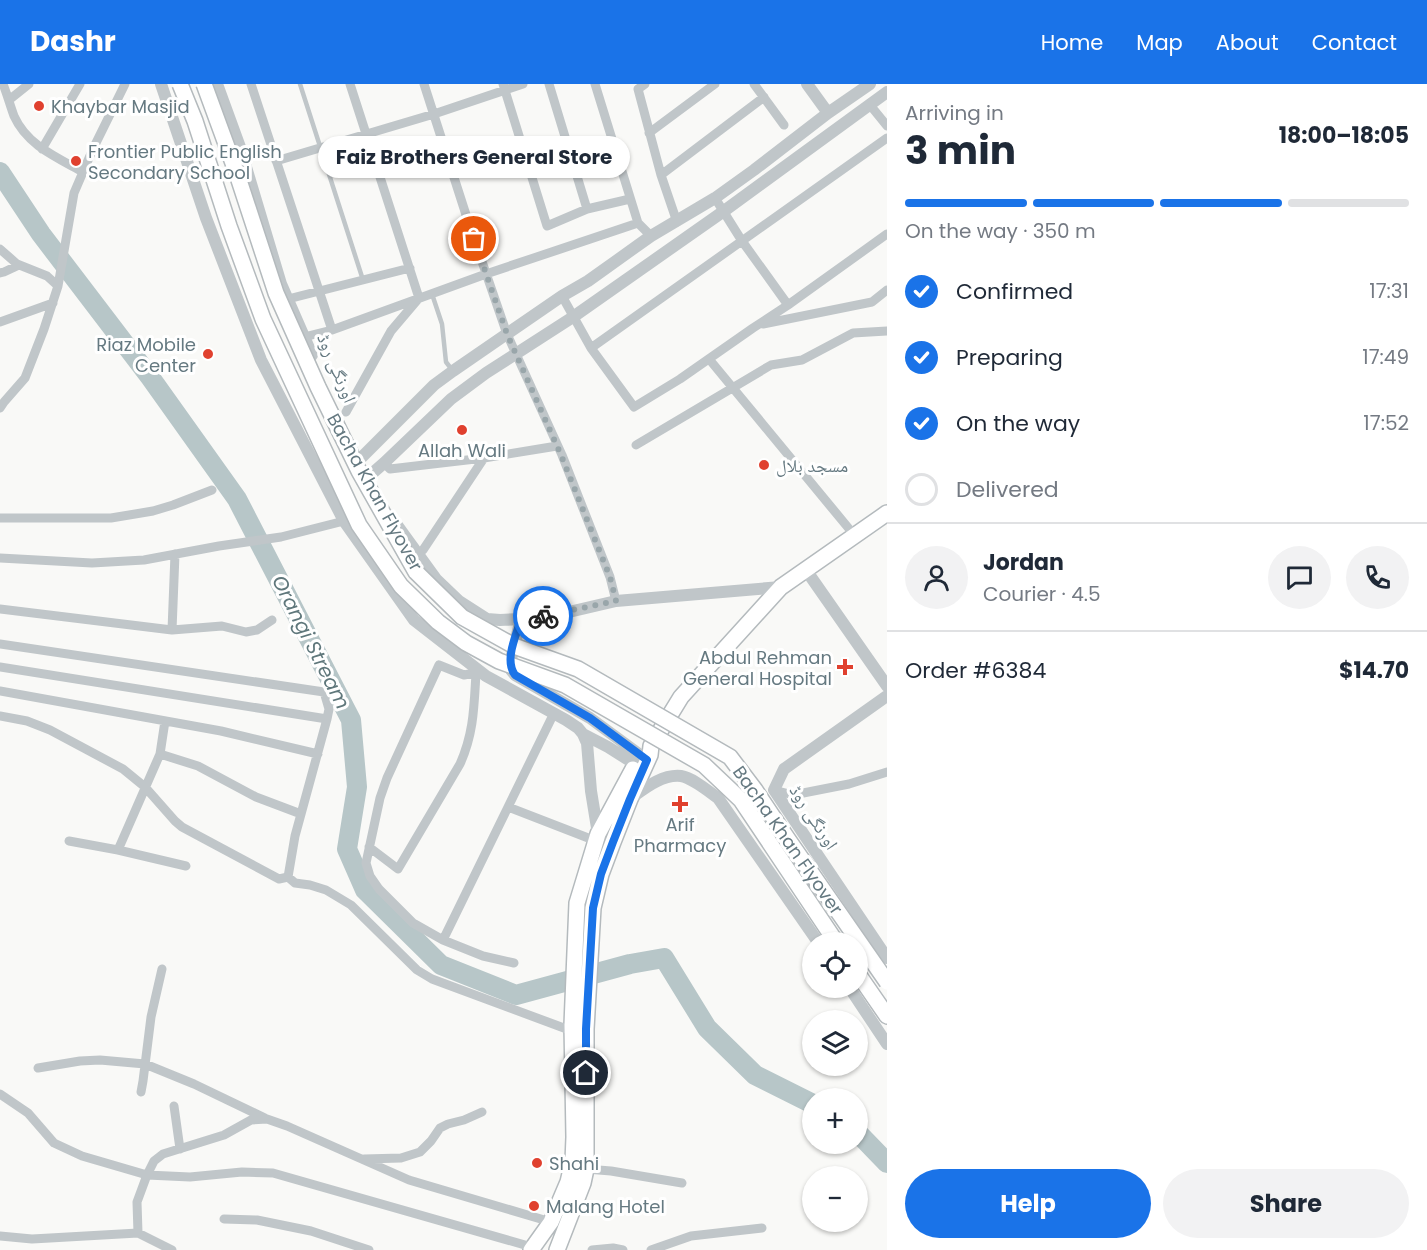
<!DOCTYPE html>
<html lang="en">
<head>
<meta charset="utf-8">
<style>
	body { margin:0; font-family:Poppins,"Noto Naskh Arabic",sans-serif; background:#f2f2f3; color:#1f2937; height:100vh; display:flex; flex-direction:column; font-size:22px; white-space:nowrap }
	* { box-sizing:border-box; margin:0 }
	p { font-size:20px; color:#747a83 }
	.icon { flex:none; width:33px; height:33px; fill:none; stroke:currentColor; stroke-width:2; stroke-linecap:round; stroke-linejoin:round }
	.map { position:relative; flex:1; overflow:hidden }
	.panel { display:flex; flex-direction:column; background:#fff; width:540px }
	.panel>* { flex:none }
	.controls { position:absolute; left:802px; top:848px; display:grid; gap:12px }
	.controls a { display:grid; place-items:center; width:66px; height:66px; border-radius:50%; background:#fff; box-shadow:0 2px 4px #0004; font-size:30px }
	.pin { position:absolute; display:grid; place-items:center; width:51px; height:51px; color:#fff; margin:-26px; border:3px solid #fff; border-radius:50%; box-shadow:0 2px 6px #0007 }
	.courier { position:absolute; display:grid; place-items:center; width:60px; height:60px; margin:-30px; border:4px solid #1a73e8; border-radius:50%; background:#fff; color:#222; box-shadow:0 2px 8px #0007 }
	.bubble { position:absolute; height:42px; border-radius:21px; background:#fff; box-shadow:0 2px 4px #0004; font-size:20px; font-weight:700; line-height:42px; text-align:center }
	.headline em { font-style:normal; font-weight:700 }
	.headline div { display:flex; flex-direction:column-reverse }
	.headline { display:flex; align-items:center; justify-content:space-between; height:102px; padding:0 18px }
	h1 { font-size:39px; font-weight:700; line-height:45px }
	.bar { display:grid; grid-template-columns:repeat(4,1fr); gap:9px 6px; align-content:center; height:72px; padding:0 18px }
	.bar i { height:8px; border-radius:4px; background:#e0e1e3 }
	.bar .current { background:#1a73e8 }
	.bar p { grid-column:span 4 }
	.line { display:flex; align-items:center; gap:15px; padding:0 18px; border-top:2px solid #e0e1e3 }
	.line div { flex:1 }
	.round { display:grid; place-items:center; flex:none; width:63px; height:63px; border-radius:32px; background:#f2f2f3 }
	ol { padding:0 18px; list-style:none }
	li { display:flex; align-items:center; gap:18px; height:66px }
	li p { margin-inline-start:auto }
	li .icon { padding:6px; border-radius:50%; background:#1a73e8; color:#fff; stroke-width:4 }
	li:last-child { color:#747a83 }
	li i { width:33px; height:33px; border:3px solid #e0e1e3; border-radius:50% }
	.button { display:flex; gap:12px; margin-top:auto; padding:12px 18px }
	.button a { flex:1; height:69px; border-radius:36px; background:#1a73e8; color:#fff; font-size:24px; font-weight:700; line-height:69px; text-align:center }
	.button a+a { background:#f2f2f3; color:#1f2937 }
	header { display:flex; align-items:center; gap:36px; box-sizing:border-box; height:84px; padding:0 30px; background:#1a73e8; color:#fff }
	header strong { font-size:28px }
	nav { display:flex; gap:33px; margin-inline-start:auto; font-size:21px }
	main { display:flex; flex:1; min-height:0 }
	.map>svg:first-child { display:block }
</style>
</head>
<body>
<header>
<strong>Dashr</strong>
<nav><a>Home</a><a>Map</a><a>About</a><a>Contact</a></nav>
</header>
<main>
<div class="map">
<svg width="887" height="1166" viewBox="0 0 887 1166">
	<rect width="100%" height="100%" fill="#f9f9f7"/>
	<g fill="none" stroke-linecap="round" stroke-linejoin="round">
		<path stroke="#b7c6c8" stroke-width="20" d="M0,88L41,150L150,293L237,415L351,636L357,703L347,765L365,806L441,881L516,911L630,880L664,874L707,944L755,991L813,1020
			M858,1049L887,1079"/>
		<defs>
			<path id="primary" d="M858,890L887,932
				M531,1166L551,1138L568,1098L573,1077L574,1053L572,941L577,819L598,750L633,685
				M557,1166L583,1099L586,1085V945L593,824L601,790L613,758L630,715L650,671L651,662L681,613L781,503L887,429"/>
		</defs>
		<use href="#primary" stroke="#b4babd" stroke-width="18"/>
		<path stroke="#c0c6c9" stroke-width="4.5" d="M300,0L363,196
			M432,210L442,240L446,278L453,287"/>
		<path stroke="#c0c6c9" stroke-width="9" d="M3,0C7,10 10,21 14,32C27,61 56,73 83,88
			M251,0L332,246L304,253
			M424,0L468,137L507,250L562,371L610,493L616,517
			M503,0L547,142L587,125
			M549,0L587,125L630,115
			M595,0L638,139L651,152
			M645,0L638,5L661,91L677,138
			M754,0L784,41
			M9,16L29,0
			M870,21L887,42
			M649,49L715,0
			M42,65L80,0
			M276,77L434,30L523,0
			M661,91L764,13
			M715,114L742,157L788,221
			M0,165L17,180L47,192L58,202
			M0,189L4,188L19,181
			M562,212L591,264L634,323L680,295L753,244L788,221L887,150
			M288,215L410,184
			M0,238L53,219
			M763,240L872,218L887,206
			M332,246L486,190L638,139
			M591,264L887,54
			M709,275L855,452
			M0,324L4,318L25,294L44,245L58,202L74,109L92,67L125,0
			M346,328L391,247L419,214L350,0
			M636,361L771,281L802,276L853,249L887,247
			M384,379L390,385L484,374L557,362
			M0,434H111L153,427L173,421L212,406
			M423,466L484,374
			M0,474L92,479L144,476L219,462L281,453L344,437
			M0,525L172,546L222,542L246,548L257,546L272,536
			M172,546L175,470
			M0,560L324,608L329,625L327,635L295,752L288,793L295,799L310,801L326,806L351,821L417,886L432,895L572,947
			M0,583L327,635
			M480,588L464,591L439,581L387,694L380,714L366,779L370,792L379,805L413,839L443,856L483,872L514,879
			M0,607L221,647L318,670
			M0,632L27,637L50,646L123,685L145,703L175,737L182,743L279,795L288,793
			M160,670L198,682L256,713L301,730
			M774,706L793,711L849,700L887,688
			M508,723L596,757
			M69,757L118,766L186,782
			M369,763L398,785L460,680C474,649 474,622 476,589
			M118,766L160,670L165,637
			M443,856L554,629
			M38,984L80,977L100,976L145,980L194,1000L265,1034
			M141,1008L143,997L151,933L162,885
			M0,1010L28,1029L54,1059L82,1072L147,1091L190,1093L242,1088L273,1089L532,1163
			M174,1022L180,1065
			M364,1075L401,1074L420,1068L431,1057L440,1044L448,1040L464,1036L482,1028
			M586,1085L611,1087L682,1099
			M224,1135L257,1136L311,1147L369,1166
			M138,1149L137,1118L147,1091L154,1077L163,1070L224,1051L251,1036L267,1035L287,1042L409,1096L551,1138
			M0,1152L32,1155L50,1154L138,1149L172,1166
			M592,1166L613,1164L623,1166
			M651,1166L691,1152L762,1144"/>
		<path stroke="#c0c6c9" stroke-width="12" d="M161,0L206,134L261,276L344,437L414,536L486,592L566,636L578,644L583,650L587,659L591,707L598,750
			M217,0L240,63L281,200L312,271
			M807,0L828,29
			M359,376L434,301L453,287L562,212L588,197L651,152L715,114L754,86L828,29L870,0
			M368,393L384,379L451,315L486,289L573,233L724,127L887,8
			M394,437L436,495L459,517L487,535L500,536L521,535L556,531L616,517L781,503
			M806,486L887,602
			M521,535L510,579L511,586L515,591L590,634L647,676
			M887,612L784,685L774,706L887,874
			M583,650L608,663L643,685
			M631,714C645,704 662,690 681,692C693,694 708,707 718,714L818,858
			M849,903L887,960"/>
		<use href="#primary" stroke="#fff" stroke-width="15"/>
		<defs>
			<path id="primary-bridge" d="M180,0L195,37L229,142L263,235L359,441L401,502L438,538L466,559L499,577L565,601L704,681L741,716L836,858
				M204,0L237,90L276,209L318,303L359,387L416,488L462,533L514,562L578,585L730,673L755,706L787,754L887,898"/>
		</defs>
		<use href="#primary-bridge" stroke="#b4babd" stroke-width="18" stroke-linecap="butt"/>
		<use href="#primary-bridge" stroke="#fff" stroke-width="15"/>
	</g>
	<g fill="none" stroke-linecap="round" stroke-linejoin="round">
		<path stroke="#99a6aa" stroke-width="6" stroke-dasharray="0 10.8" d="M474,155L507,250L561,371L610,493L616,517L543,532"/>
		<path stroke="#1a73e8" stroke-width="8" d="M543,532L521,535C516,552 504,576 515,591L590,634L647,676L630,715L613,758L601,790L593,824L586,945V989"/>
	</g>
	<g fill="#e0412f" stroke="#fff" stroke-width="2">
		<circle cx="39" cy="22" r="6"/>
		<circle cx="76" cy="77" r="6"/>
		<circle cx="208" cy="270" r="6"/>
		<circle cx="462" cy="346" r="6"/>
		<circle cx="764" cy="381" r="6"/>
		<path d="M842 574h6v6h6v6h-6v6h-6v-6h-6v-6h6z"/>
		<path d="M677 711h6v6h6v6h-6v6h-6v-6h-6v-6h6z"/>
		<circle cx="537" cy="1079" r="6"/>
		<circle cx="534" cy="1122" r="6"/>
	</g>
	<g text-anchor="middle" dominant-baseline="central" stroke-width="6" stroke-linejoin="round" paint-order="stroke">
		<g font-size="18" fill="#657981" stroke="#fff" text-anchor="start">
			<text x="51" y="22">Khaybar Masjid</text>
			<text x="88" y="67">Frontier Public English<tspan x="88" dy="21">Secondary School</tspan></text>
			<text x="196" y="260" text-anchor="end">Riaz Mobile<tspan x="196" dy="21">Center</tspan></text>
			<text x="462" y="366" text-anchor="middle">Allah Wali</text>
			<text x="776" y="381">مسجد بلال</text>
			<text x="832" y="573" text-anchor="end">Abdul Rehman<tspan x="832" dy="21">General Hospital</tspan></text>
			<text x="680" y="740" text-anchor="middle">Arif<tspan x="680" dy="21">Pharmacy</tspan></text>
			<text x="549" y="1079">Shahi</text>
			<text x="546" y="1122">Malang Hotel</text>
		</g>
		<g font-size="18" fill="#657981" stroke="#fff">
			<text transform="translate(337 284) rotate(67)">اورنگی روڈ</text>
			<text transform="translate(375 408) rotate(61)">Bacha Khan Flyover</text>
			<text transform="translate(814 733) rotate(57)">اورنگی روڈ</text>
			<text transform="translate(788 756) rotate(55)">Bacha Khan Flyover</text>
		</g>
		<g font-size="20" font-style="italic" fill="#5f777b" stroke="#fff">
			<text transform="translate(311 558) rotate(63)">Orangi Stream</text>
		</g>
	</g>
</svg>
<div class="controls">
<a><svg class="icon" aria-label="locate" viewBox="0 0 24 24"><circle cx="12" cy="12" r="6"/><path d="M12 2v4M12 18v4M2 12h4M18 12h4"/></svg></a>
<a><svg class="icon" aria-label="layers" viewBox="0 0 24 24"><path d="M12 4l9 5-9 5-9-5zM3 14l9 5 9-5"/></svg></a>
<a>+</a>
<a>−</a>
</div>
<div class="pin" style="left:474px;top:155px;background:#ea580c"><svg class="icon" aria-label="bag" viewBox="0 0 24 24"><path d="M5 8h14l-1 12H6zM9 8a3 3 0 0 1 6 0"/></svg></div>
<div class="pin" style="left:586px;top:989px;background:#1f2937"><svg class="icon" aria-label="home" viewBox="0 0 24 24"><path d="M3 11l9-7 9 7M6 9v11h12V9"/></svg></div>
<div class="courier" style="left:543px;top:532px"><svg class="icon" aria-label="bike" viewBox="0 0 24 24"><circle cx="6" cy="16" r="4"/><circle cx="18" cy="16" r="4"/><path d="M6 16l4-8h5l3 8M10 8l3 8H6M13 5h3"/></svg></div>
<div class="bubble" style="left:318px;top:52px;width:312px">Faiz Brothers General Store</div>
</div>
<section class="panel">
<div class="headline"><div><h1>3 min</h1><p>Arriving in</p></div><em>18:00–18:05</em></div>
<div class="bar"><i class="current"></i><i class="current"></i><i class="current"></i><i></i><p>On the way · 350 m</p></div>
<ol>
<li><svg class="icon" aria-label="check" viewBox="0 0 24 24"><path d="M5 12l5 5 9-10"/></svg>Confirmed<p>17:31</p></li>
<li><svg class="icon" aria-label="check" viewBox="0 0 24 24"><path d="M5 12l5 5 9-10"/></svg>Preparing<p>17:49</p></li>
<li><svg class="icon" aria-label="check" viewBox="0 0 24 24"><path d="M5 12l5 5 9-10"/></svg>On the way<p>17:52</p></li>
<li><i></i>Delivered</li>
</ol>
<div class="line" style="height:108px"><a class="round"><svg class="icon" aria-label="person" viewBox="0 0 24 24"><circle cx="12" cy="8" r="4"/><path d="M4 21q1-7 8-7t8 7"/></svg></a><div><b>Jordan</b><p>Courier · 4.5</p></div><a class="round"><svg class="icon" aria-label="chat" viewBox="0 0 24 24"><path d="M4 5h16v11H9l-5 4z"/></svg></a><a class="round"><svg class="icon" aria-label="phone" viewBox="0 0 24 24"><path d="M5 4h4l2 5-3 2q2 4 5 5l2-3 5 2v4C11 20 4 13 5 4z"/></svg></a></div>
<div class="line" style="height:78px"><div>Order #6384</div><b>$14.70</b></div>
<div class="button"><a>Help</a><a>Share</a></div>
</section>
</main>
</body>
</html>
